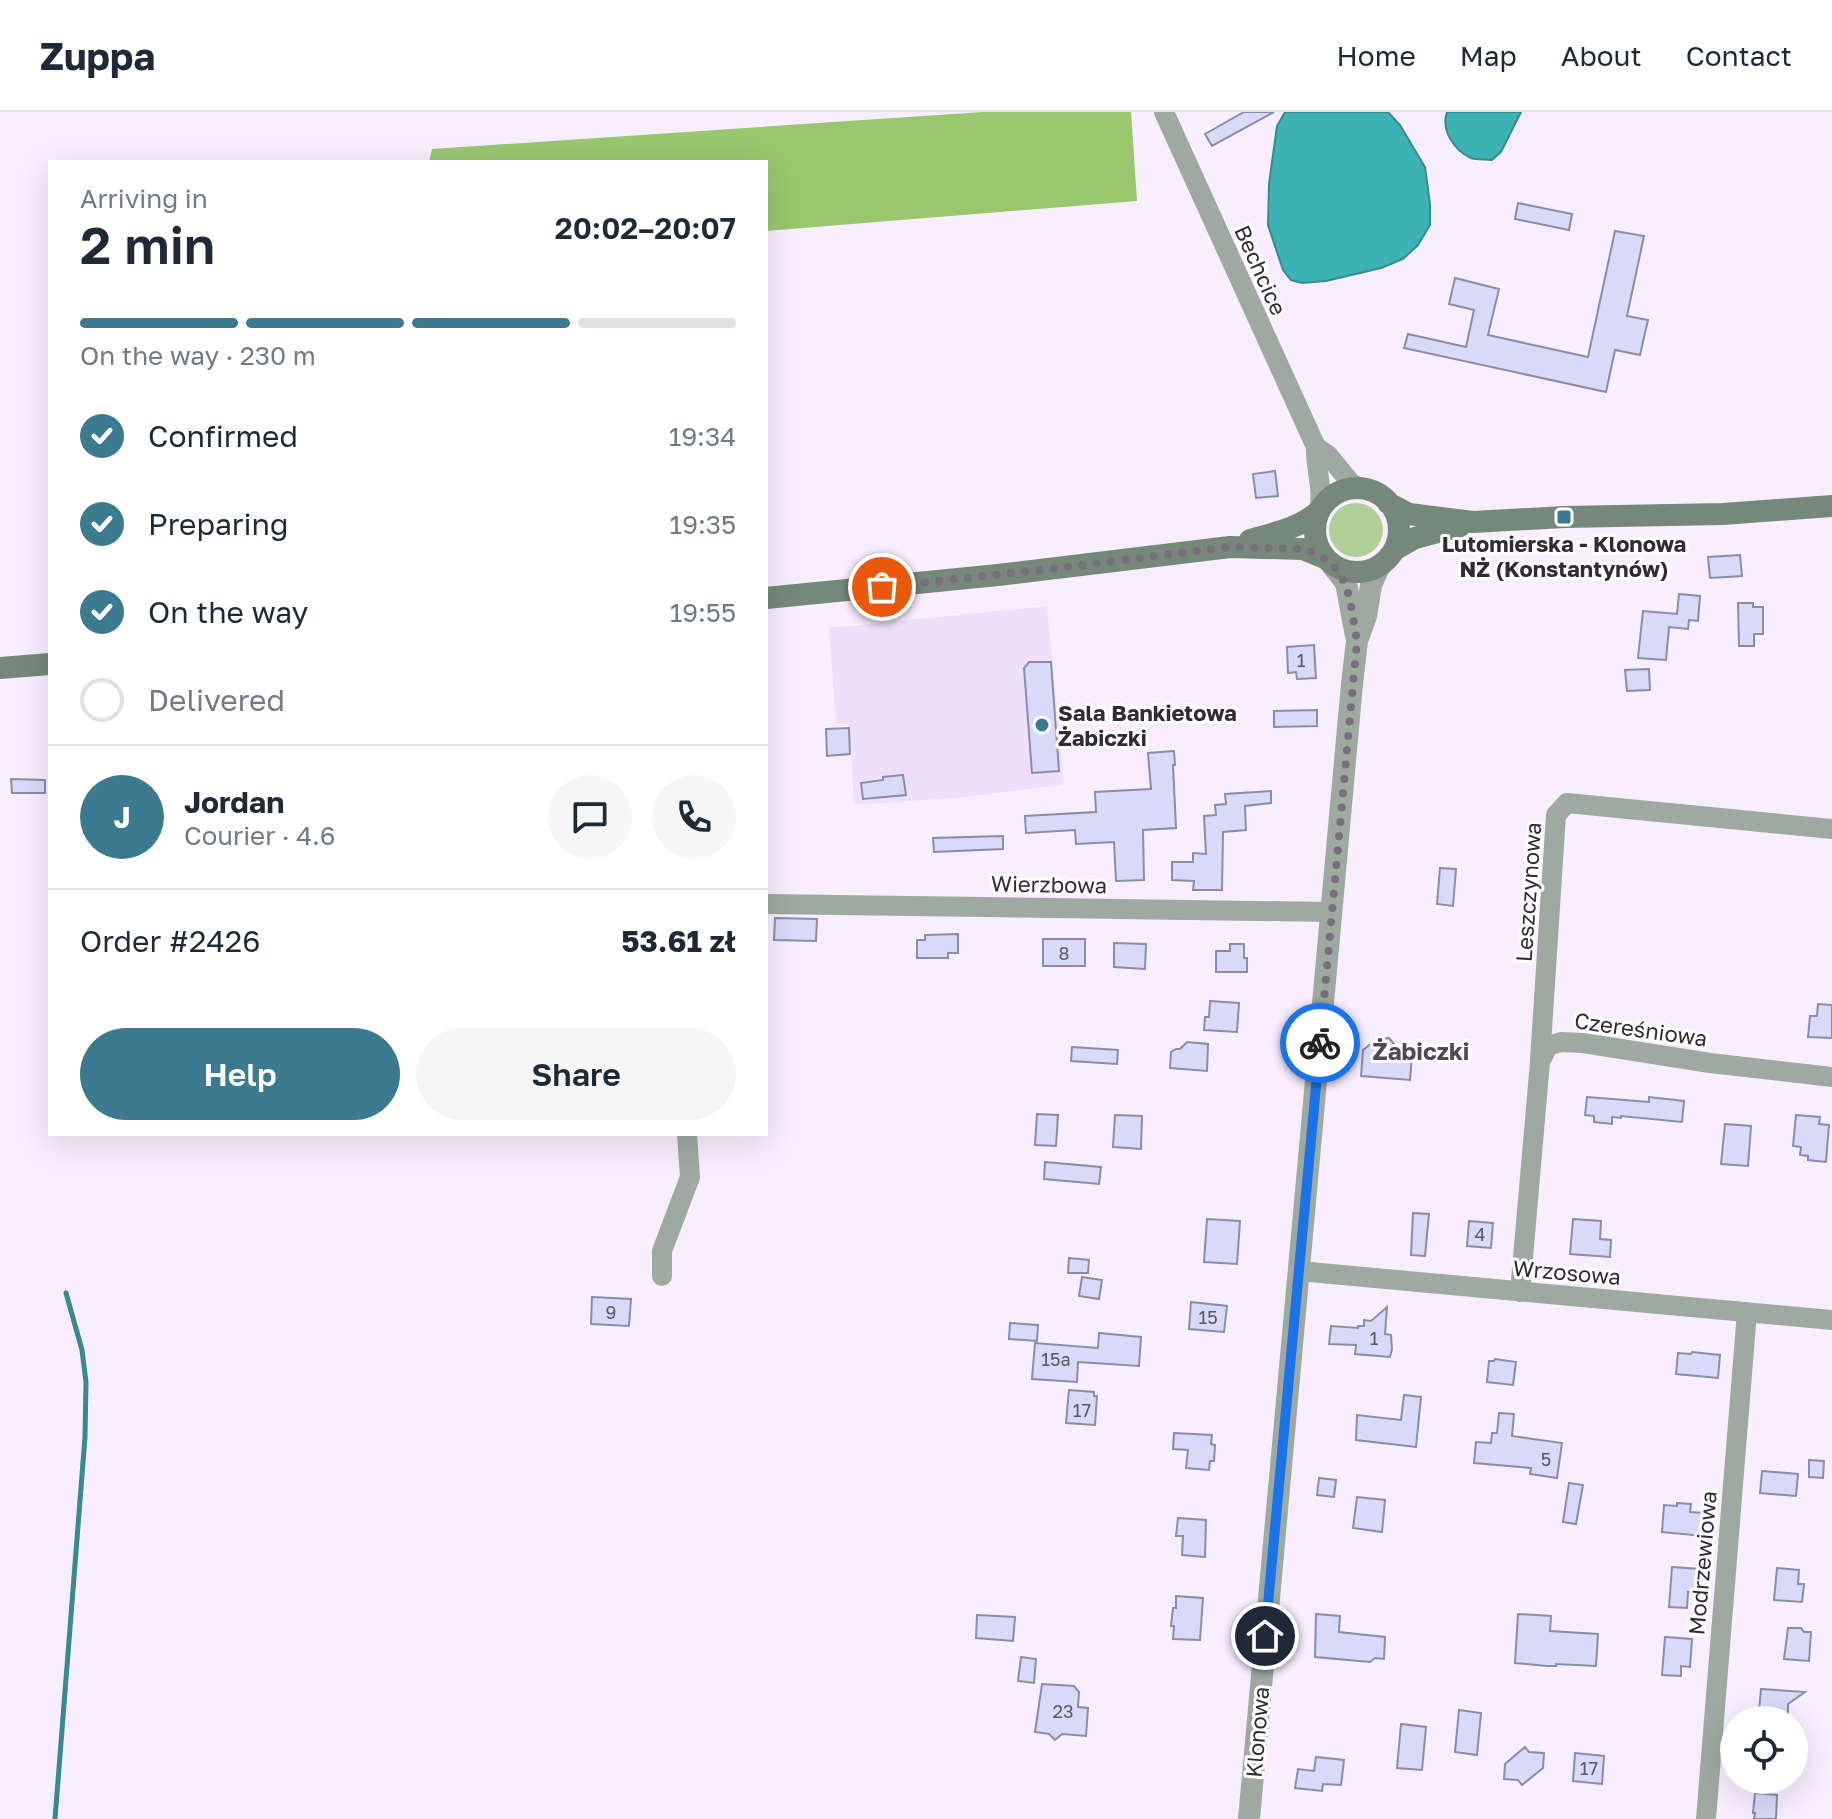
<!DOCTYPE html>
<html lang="en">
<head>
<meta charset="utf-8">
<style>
	body { margin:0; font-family:"Golos Text",sans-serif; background:#f6f6f7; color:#1f2937; height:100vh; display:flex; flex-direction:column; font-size:30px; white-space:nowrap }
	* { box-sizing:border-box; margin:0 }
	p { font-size:26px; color:#747a83 }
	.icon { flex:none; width:44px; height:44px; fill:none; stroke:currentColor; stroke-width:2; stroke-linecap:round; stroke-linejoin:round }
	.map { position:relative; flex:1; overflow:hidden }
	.panel { position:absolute; left:48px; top:48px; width:720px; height:976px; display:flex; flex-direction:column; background:#fff; border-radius:0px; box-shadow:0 8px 32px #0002 }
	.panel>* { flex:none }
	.tools { position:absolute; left:1720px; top:1594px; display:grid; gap:16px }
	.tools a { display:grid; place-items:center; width:88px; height:88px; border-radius:50%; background:#fff; box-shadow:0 8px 32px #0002; font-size:40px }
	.pin { position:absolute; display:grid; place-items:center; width:68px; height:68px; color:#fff; margin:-34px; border:4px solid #fff; border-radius:50%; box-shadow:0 2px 8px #0007 }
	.courier { position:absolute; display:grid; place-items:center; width:80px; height:80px; margin:-40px; border:6px solid #1a73e8; border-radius:50%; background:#fff; color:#222; box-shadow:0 2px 10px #0007 }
	.headline em { font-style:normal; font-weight:600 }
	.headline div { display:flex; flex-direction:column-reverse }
	.headline { display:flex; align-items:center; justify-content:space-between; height:136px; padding:0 32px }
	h1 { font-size:52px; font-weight:600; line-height:60px }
	.bar { display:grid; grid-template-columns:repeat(4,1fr); gap:12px 8px; align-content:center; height:96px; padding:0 32px }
	.bar i { height:10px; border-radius:6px; background:#e0e1e3 }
	.bar .current { background:#3b7a8f }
	.bar p { grid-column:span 4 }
	.line { display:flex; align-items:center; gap:20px; padding:0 32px; border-top:2px solid #e0e1e3 }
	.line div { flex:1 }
	.round { display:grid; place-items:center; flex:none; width:84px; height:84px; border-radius:42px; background:#f6f6f7 }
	ol { padding:0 32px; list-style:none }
	li { display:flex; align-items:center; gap:24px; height:88px }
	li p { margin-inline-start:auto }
	li .icon { padding:8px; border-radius:50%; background:#3b7a8f; color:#fff; stroke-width:4 }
	li:last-child { color:#747a83 }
	li i { width:44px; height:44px; border:4px solid #e0e1e3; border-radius:50% }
	.primary-button { display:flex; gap:16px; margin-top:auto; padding:16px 32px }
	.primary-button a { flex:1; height:92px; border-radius:48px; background:#3b7a8f; color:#fff; font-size:32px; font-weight:600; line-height:92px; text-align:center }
	.primary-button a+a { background:#f6f6f7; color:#1f2937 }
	header { display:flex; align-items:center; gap:48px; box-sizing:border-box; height:112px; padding:0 40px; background:#fff; border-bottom:2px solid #e0e1e3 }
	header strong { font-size:38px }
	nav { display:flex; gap:44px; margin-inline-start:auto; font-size:28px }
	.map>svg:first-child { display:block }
</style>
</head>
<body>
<header>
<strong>Zuppa</strong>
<nav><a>Home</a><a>Map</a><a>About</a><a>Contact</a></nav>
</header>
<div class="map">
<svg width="1832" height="1707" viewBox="0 0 1832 1707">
	<rect width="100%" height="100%" fill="#f8eeff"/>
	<path fill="#f0dffa" d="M1047,494L1064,672L967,685L854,693L850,612H836L829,516Z"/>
	<path fill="#b1cf98" d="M1329 418a27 27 0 1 1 54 0a27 27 0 1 1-54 0Z"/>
	<path fill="#98c76e" d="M983,0H1131L1137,89L766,119V50H429L432,37Z"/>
	<path fill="#3bb2b3" stroke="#388a8e" stroke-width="2" d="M1285,0H1388L1400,13L1425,55L1430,92V113L1418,133L1403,147L1381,156L1326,169L1302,171L1291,168L1283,158L1268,113L1269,72L1277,14Z
		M1447,0H1521L1501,40L1492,48C1486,47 1476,48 1471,46C1453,38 1441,17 1447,0Z"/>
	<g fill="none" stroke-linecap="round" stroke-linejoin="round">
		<path stroke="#388a8e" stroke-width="5" d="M55,1707L85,1325L86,1270L82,1238L66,1181"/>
	</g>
	<path fill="#d9daf9" stroke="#8a8ca8" stroke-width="2" d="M1244,0H1274L1212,34L1205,22Z
		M1518,91L1572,102L1569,118L1515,107Z
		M1615,119L1644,124L1627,204L1648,208L1640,243L1615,238L1606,280L1404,236L1408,222L1466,235L1474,198L1449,192L1455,166L1499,177L1488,223L1588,245Z
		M1275,359L1278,384L1256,386L1253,362Z
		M1740,443L1742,464L1710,466L1708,445Z
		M1679,482L1700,484L1698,509L1689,508L1688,517L1669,515L1666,548L1638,546L1643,499L1677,502Z
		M1738,491H1753V495H1763V522H1754V534H1739Z
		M1314,533L1316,566L1297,567L1296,560L1288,561L1287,535Z
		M1029,550H1051L1059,659L1032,661L1024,556Z
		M1649,557L1650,578L1627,579L1625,558Z
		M1317,598V614L1274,615V599Z
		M849,616L850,642L827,644L826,617Z
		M1174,639L1175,653H1173L1176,716L1143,718L1144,768L1116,769L1114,730L1076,732L1075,718L1026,721L1025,704L1096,700L1095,680L1151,677L1148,641Z
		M903,663L906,683L863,687L861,671L883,668V665Z
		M11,667L45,668V681H12Z
		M1271,679V691L1245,694L1246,718L1223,720L1222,778H1193L1194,769L1172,768V750H1193V741L1206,742L1204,704L1216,703L1215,693L1226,692L1225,682Z
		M1003,724V737L934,740L933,726Z
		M1440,756L1456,757L1453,794L1437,792Z
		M775,806L817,807L816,829L774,828Z
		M958,822V841H948V846H917V828H925V823Z
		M1043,827H1085V854H1043Z
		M1114,831L1146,832L1145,857L1114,855Z
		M1230,832H1244V846H1247V860H1216V839H1230Z
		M1210,889L1239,891L1237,920L1204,918L1205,905H1209Z
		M1818,892L1832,893V926L1808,925L1810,904H1817Z
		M1389,926L1404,944H1412L1410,968L1361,964L1363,938L1377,927Z
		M1187,930L1208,932L1207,959L1170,956L1171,940L1176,937H1180Z
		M1072,935L1118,938L1117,952L1071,949Z
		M1587,985L1649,990V985L1684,989L1682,1010L1621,1004V1006L1612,1005V1012L1594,1010V1004L1585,1003Z
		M1037,1002L1058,1003L1056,1034L1035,1033Z
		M1115,1003L1142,1004L1141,1037L1113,1035Z
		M1796,1003L1820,1005L1819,1012L1829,1013L1826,1050L1808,1048V1044L1800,1043L1801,1035L1793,1034Z
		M1725,1012L1751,1014L1748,1054L1721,1052Z
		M1045,1050L1101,1055L1099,1072L1044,1067Z
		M1413,1101L1429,1102L1425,1144L1411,1143Z
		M1207,1107L1240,1109L1237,1152L1204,1150Z
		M1573,1107L1601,1109L1600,1127L1611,1128L1610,1145L1570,1142Z
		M1469,1109L1493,1111L1491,1136L1467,1134Z
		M1069,1146L1089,1148L1088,1161H1068Z
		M1082,1165L1102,1168L1099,1187L1079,1184Z
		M592,1185L631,1187L629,1214L591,1212Z
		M1191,1190L1227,1194L1224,1220L1189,1217Z
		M1387,1195L1385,1222L1391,1223L1392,1237L1390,1245L1355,1242L1356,1233L1329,1232L1331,1214L1358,1216V1214H1364V1208L1371,1209Z
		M1010,1211L1038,1213L1037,1229L1009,1227Z
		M1099,1221L1141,1225L1139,1254L1078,1250L1077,1270L1032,1267L1035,1231L1098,1236Z
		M1692,1240L1720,1243L1718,1266L1676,1262L1678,1241L1691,1242Z
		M1495,1247L1516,1250L1513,1273L1487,1270L1489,1249H1494Z
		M1069,1278L1094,1280V1284H1097L1095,1313L1066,1311Z
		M1404,1283L1421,1285L1416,1335L1356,1328L1357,1303L1401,1308Z
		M1499,1301L1514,1302L1512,1324L1562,1331L1557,1366L1530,1362L1531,1356L1474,1351L1476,1330L1491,1331L1492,1321H1497Z
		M1174,1321L1212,1323L1211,1332L1215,1333L1214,1349H1210L1209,1358L1186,1356L1188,1338L1173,1337Z
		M1809,1348L1824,1349L1823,1366L1809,1365Z
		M1762,1359L1798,1362L1796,1384L1760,1381Z
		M1319,1366L1336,1368L1334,1385L1317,1383Z
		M1569,1371L1583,1373L1576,1412L1563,1410Z
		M1357,1385L1385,1388L1382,1420L1353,1416Z
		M1677,1391L1691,1392L1690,1400L1705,1401L1704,1424L1662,1420L1664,1393L1677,1394Z
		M1178,1406L1206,1408L1205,1445L1182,1443L1183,1424H1176Z
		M1672,1455L1701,1457L1699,1480H1688L1687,1496L1669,1495Z
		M1777,1456L1799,1458L1798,1472H1804L1802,1490L1774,1488Z
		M1176,1484L1203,1486L1200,1528L1173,1527L1174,1514H1171L1173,1496H1176Z
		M1316,1502L1340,1504L1339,1520L1385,1525L1384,1547L1375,1546L1370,1550L1315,1545Z
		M1518,1502L1551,1504L1550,1519L1598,1522L1596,1554L1556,1552V1554H1547L1515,1551Z
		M977,1503L1015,1505L1013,1529L976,1526Z
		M1788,1516H1801L1804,1520H1811L1809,1549L1784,1547Z
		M1665,1525L1692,1527L1690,1555L1681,1554V1564L1662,1563Z
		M1021,1545L1036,1547L1034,1571L1018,1569Z
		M1042,1572L1074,1574L1079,1580L1078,1595L1088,1596L1086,1624L1062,1622L1055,1628L1049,1622L1035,1620Z
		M1761,1577L1805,1580L1788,1592V1601L1759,1599Z
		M1459,1598L1481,1601L1477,1643L1455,1640Z
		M1401,1612L1426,1615L1422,1658L1397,1656Z
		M1525,1635L1529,1640L1544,1641L1543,1656L1522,1673L1518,1668L1504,1667L1505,1652Z
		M1575,1641L1604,1644L1602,1672L1573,1669Z
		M1316,1645L1344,1648L1341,1673L1323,1672L1322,1679L1295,1676L1298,1657L1314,1659Z
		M1755,1681L1777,1683L1776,1707H1754L1755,1701H1753Z"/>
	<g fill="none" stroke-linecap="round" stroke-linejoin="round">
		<path stroke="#9eaaa1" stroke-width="20" d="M1164,0L1316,335C1315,357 1324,376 1319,399
			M1316,335L1328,343L1351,371L1362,377
			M766,792L1332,800
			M1540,948L1556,703L1567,691L1832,717
			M1299,1159L1832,1208
			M662,1164V1139L690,1065L687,1022
			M1520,1180L1540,950L1548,934L1561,930L1583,931L1710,951L1832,965
			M1706,1707L1747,1200"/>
		<path stroke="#9eaaa1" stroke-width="22" d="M1332,453L1346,471L1356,524
			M1249,1707L1352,572L1357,529L1366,504L1371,473L1380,453"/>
		<path stroke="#76887a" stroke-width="22" d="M1315 418a42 42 0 1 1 84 0a42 42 0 1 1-84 0Z
			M1388,391L1409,402L1473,410L1564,405L1723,402L1832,394
			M1250,428C1275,421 1300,416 1319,399
			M1394,438L1415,426L1460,414
			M766,486L998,463L1230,435L1303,437L1325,446
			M0,556L50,552"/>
	</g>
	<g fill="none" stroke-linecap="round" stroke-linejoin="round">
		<path stroke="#776f7c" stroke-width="8" stroke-dasharray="0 14.4" d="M882,475L1058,456L1230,435L1303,437C1351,451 1349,487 1357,529L1320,931"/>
		<path stroke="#1a73e8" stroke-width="10" d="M1265,1524L1320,931"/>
	</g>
	<g fill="#3b7a8f" stroke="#fff" stroke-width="3">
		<rect x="1556" y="397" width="16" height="16" rx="4"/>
		<circle cx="1042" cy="613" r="8"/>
	</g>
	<g text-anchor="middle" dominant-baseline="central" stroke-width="6" stroke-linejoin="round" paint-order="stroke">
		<g font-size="18" fill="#5c5767">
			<text x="1301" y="548">1</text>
			<text x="1064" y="841">8</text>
			<text x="1480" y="1122">4</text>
			<text x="611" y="1200">9</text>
			<text x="1208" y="1205">15</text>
			<text x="1374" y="1226">1</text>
			<text x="1056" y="1247">15a</text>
			<text x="1082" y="1298">17</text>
			<text x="1546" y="1347">5</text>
			<text x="1063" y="1599">23</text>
			<text x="1589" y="1656">17</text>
		</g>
		<g font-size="22" fill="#322b36" stroke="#fff">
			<text transform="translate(1261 158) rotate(66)">Bechcice</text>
			<text transform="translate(1049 772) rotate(1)">Wierzbowa</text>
			<text transform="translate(1528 780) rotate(-86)">Leszczynowa</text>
			<text transform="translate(1641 917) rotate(8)">Czereśniowa</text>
			<text transform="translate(1567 1160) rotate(5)">Wrzosowa</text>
			<text transform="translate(1702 1451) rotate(-85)">Modrzewiowa</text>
			<text transform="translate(1257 1620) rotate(-85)">Klonowa</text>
		</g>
		<g font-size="22" font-weight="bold" fill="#322b36" stroke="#fff">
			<text x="1564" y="431">Lutomierska - Klonowa<tspan x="1564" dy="25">NŻ (Konstantynów)</tspan></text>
			<text x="1058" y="600" text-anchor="start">Sala Bankietowa<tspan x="1058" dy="25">Żabiczki</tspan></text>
		</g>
		<g font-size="24" font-weight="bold" fill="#54455c" stroke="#fff">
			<text x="1421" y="938">Żabiczki</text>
		</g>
	</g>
</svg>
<div class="tools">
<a><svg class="icon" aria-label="locate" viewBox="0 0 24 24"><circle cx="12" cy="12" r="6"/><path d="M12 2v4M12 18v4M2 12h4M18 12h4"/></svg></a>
</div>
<div class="pin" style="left:882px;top:475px;background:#ea580c"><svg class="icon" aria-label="bag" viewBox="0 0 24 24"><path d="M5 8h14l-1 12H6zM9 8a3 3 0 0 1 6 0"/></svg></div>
<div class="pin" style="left:1265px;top:1524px;background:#1f2937"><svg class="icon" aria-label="home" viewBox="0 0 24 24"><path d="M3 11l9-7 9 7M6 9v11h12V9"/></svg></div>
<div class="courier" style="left:1320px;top:931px"><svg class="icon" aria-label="bike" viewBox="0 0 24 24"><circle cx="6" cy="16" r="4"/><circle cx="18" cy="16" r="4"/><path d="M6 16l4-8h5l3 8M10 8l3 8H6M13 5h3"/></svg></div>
<section class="panel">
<div class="headline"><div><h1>2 min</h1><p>Arriving in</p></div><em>20:02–20:07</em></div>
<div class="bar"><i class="current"></i><i class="current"></i><i class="current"></i><i></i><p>On the way · 230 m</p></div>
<ol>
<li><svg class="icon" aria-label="check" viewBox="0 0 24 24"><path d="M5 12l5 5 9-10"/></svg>Confirmed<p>19:34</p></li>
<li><svg class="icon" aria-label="check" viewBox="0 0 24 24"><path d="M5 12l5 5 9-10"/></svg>Preparing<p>19:35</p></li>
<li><svg class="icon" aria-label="check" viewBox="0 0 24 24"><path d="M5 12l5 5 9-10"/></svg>On the way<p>19:55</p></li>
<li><i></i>Delivered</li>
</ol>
<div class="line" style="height:144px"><b class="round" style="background:#3b7a8f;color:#fff">J</b><div><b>Jordan</b><p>Courier · 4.6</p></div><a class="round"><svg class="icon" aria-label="chat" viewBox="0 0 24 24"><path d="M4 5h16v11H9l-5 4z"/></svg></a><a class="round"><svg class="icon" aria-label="phone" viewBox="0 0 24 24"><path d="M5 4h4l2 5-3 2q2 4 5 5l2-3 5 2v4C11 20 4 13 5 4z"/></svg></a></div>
<div class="line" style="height:104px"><div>Order #2426</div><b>53.61 zł</b></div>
<div class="primary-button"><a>Help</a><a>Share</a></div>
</section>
</div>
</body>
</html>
